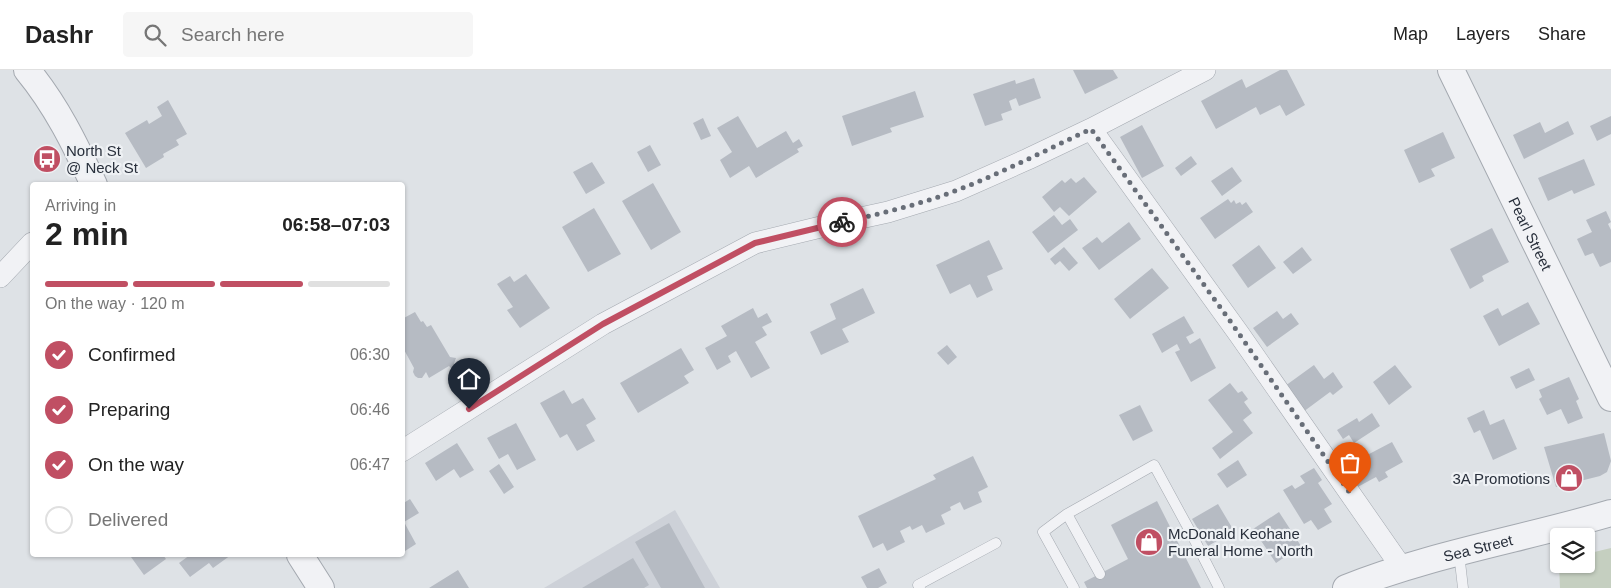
<!DOCTYPE html>
<html lang="en">
<head>
<meta charset="utf-8">
<style>
	body { margin:0; font-family:Helvetica,sans-serif; background:#f6f6f6; color:#222; height:100vh; display:flex; flex-direction:column; font-size:19px; white-space:nowrap }
	* { box-sizing:border-box; margin:0 }
	p { font-size:16px; color:#767676 }
	.icon { flex:none; width:28px; height:28px; fill:none; stroke:currentColor; stroke-width:2; stroke-linecap:round; stroke-linejoin:round }
	.map { position:relative; flex:1; overflow:hidden }
	.drawer { position:absolute; left:30px; top:112px; width:375px; height:375px; display:flex; flex-direction:column; background:#fff; border-radius:5px; box-shadow:0 1px 4px #0004 }
	.drawer>* { flex:none }
	.fabs { position:absolute; left:1550px; top:458px; display:grid; gap:10px }
	.fabs a { display:grid; place-items:center; width:45px; height:45px; border-radius:5px; background:#fff; box-shadow:0 1px 4px #0004; font-size:25px }
	.pin { position:absolute; display:grid; place-items:center; width:42px; height:42px; color:#fff; margin:-51px -21px; border-radius:50% 50% 50% 0; rotate:-45deg; box-shadow:0 0 5px #0007 }
	.pin .icon { rotate:45deg }
	.courier { position:absolute; display:grid; place-items:center; width:50px; height:50px; margin:-25px; border:4px solid #c04f63; border-radius:50%; background:#fff; color:#222; box-shadow:0 1px 6px #0007 }
	.overview em { font-style:normal; font-weight:800 }
	.overview div { display:flex; flex-direction:column-reverse }
	.overview { display:flex; align-items:center; justify-content:space-between; height:85px; padding:0 15px }
	h1 { font-size:32px; font-weight:800; line-height:38px }
	.bar { display:grid; grid-template-columns:repeat(4,1fr); gap:8px 5px; align-content:center; height:60px; padding:0 15px }
	.bar i { height:6px; border-radius:4px; background:#e0e0e0 }
	.bar .active { background:#c04f63 }
	.bar p { grid-column:span 4 }
	ol { padding:0 15px; list-style:none }
	li { display:flex; align-items:center; gap:15px; height:55px }
	li p { margin-inline-start:auto }
	li .icon { padding:5px; border-radius:50%; background:#c04f63; color:#fff; stroke-width:4 }
	li:last-child { color:#767676 }
	li i { width:28px; height:28px; border:2px solid #e0e0e0; border-radius:50% }
	header { display:flex; align-items:center; gap:30px; box-sizing:border-box; height:70px; padding:0 25px; background:#fff; border-bottom:1px solid #e0e0e0 }
	header strong { font-size:24px }
	nav { display:flex; gap:28px; margin-inline-start:auto; font-size:18px }
	.search { width:350px; height:45px; background:#f6f6f6; display:flex; align-items:center; gap:12px; box-sizing:border-box; padding:0 18px; border-radius:5px; color:#767676; font-size:19px }
	.map>svg:first-child { display:block }
</style>
</head>
<body>
<header>
<strong>Dashr</strong>
<div class="search"><svg class="icon" aria-label="search" viewBox="0 0 24 24"><circle cx="10" cy="10" r="6"/><path d="M15 15l6 6"/></svg>Search here</div>
<nav><a>Map</a><a>Layers</a><a>Share</a></nav>
</header>
<div class="map">
<svg width="1611" height="518" viewBox="0 0 1611 518">
	<rect width="100%" height="100%" fill="#dee2e6"/>
	<path fill="#cdd1d8" d="M675,440L720,518H544Z"/>
	<path fill="#c5cfc0" d="M1611,478V518H1560L1559,494H1586V484Z"/>
	<path fill="#b6bbc3" d="M1073,0H1113L1118,8L1085,24Z
		M1280,0H1287L1305,35L1286,46L1280,35L1260,45L1256,37L1216,59L1201,31L1242,9L1246,18Z
		M1034,8L1041,28L1019,36L1016,28L1009,31L1012,40L1001,44L1003,50L985,56L973,24L1015,10L1016,14Z
		M915,21L924,47L890,58L892,62L852,76L842,46Z
		M168,30L187,64L176,70L179,75L163,84L164,87L146,98L125,63L147,50L149,54L162,46L157,37Z
		M738,46L757,78L786,61L793,73L799,69L803,76L797,79L799,82L756,108L749,96L730,108L720,90L732,82L717,58Z
		M1611,46V64L1597,71L1590,56Z
		M703,48L711,66L701,70L693,53Z
		M1568,51L1574,64L1524,89L1513,65L1540,52L1545,63Z
		M1142,55L1164,96L1142,108L1120,67Z
		M1443,62L1455,88L1431,99L1435,106L1419,113L1404,80Z
		M650,75L661,95L648,102L637,82Z
		M1191,86L1197,94L1181,106L1175,98Z
		M1584,89L1595,115L1574,124L1572,120L1548,131L1538,108Z
		M592,92L605,113L586,124L573,102Z
		M1232,97L1242,111L1222,126L1211,111Z
		M1084,107L1097,122L1069,146L1060,137L1054,142L1042,127L1062,110L1065,113L1071,108L1076,113Z
		M653,113L681,162L651,180L622,131Z
		M1228,129L1231,133L1234,130L1236,134L1240,132L1242,135L1246,132L1253,142L1215,169L1200,148Z
		M594,138L621,184L588,202L562,157Z
		M1606,141L1611,152L1608,154L1611,160V192L1600,197L1593,183L1585,186L1577,169L1592,162L1586,150Z
		M1054,145L1062,155L1070,149L1078,160L1048,183L1032,162Z
		M1129,152L1141,169L1099,200L1082,178L1097,167L1102,173Z
		M1492,158L1509,192L1482,206L1484,211L1470,219L1450,179Z
		M989,170L1003,199L987,206L993,220L977,228L970,214L950,224L936,195Z
		M1259,175L1276,198L1248,218L1232,195Z
		M1064,177L1078,193L1069,201L1060,191L1055,195L1050,189Z
		M1302,177L1312,190L1293,204L1283,192Z
		M1152,198L1169,218L1130,249L1114,229Z
		M526,204L550,238L520,258L507,240L513,237L497,214L510,206L514,212Z
		M863,218L875,243L842,259L849,272L821,285L810,262L836,249L830,234Z
		M1528,232L1540,254L1499,276L1483,246L1498,238L1502,246Z
		M753,238L758,248L767,243L772,252L762,257L767,265L755,272L770,298L751,308L736,281L728,286L731,292L717,300L705,278L727,266L721,256Z
		M1277,241L1283,249L1291,243L1299,254L1267,277L1253,258Z
		M415,242L421,252L423,251L427,257L431,255L450,287L456,288L452,299L449,296L429,308L426,302L422,308H418L415,306L413,302L414,298L402,276V249Z
		M1184,246L1194,263L1186,267L1190,274L1200,268L1216,298L1191,312L1175,282L1180,280L1177,274L1162,283L1152,264Z
		M947,275L957,287L948,295L937,283Z
		M681,278L694,300L684,306L689,313L638,343L620,313Z
		M1314,295L1324,309L1333,302L1343,317L1333,325L1330,322L1303,342L1285,316Z
		M1395,295L1412,317L1389,335L1373,312Z
		M1529,298L1535,310L1516,319L1510,307Z
		M1569,307L1579,329L1576,331L1583,348L1568,354L1561,339L1547,345L1539,329L1542,327L1539,320Z
		M1230,313L1238,323L1242,321L1248,329L1244,332L1252,343L1243,350L1253,363L1220,389L1212,378L1233,362L1208,330Z
		M564,320L572,334L583,328L596,349L586,355L595,371L577,381L567,364L560,368L540,333Z
		M1140,335L1153,361L1133,371L1119,345Z
		M1484,340L1490,355L1504,349L1517,379L1493,390L1480,360L1474,363L1467,348Z
		M1372,343L1380,356L1354,373L1349,365L1343,369L1337,360L1357,348L1359,352Z
		M516,353L536,390L517,400L508,384L499,389L487,368Z
		M1604,363L1611,391L1607,402L1600,406L1556,417L1544,377Z
		M1392,372L1403,392L1385,402L1388,407L1379,412L1376,407L1354,419L1348,408L1358,402L1352,393Z
		M457,373L474,400L460,408L454,399L436,411L425,393Z
		M973,386L988,417L978,422L982,432L964,440L960,432L950,437L951,440L941,445L945,454L926,463L922,455L912,460L910,456L900,461L905,472L887,481L883,473L873,478L858,446L936,409L933,405Z
		M1238,390L1247,405L1227,418L1217,404Z
		M499,394L514,417L504,424L489,401Z
		M1314,398L1322,410L1318,413L1332,434L1324,439L1332,452L1318,460L1311,450L1304,454L1283,420L1292,415L1295,419L1305,413L1300,406Z
		M410,429L419,443L404,452L416,474L405,481L402,477V434Z
		M1157,431L1201,518H1087L1084,512L1128,489L1111,455Z
		M1218,434L1234,461L1208,476L1192,449Z
		M1279,442L1301,476L1276,493L1253,459Z
		M669,453L705,518H661L635,472Z
		M134,485H163L166,489L144,505L131,487Z
		M190,485H231L213,498L209,493L190,507L179,493Z
		M633,488L649,515L644,518H582Z
		M879,498L887,513L878,518H867L861,507Z
		M458,500L469,518H429Z"/>
	<g fill="none" stroke-linecap="round" stroke-linejoin="round">
		<defs>
			<path id="service" d="M1067,444L1043,462L1074,518
				M1459,483L1463,518
				M1100,504L1067,444L1154,395L1191,463L1219,518
				M920,518L918,515L996,473"/>
			<path id="minor" d="M1091,59L1239,264L1402,498
				M0,207L32,173
				M402,381L603,254L755,173L833,154L888,142L956,121L1028,89L1091,59L1205,0"/>
			<g id="tertiary">
				<path d="M27,0C56,35 75,74 94,115"/>
				<path id="s1" d="M1451,0L1611,328"/>
				<path d="M300,485L321,518"/>
				<path id="s2" d="M1346,518C1431,484 1523,469 1611,443"/>
			</g>
		</defs>
		<use href="#service" stroke="#a4a9b0" stroke-width="11"/>
		<use href="#minor" stroke="#a4a9b0" stroke-width="22"/>
		<use href="#tertiary" stroke="#a4a9b0" stroke-width="28"/>
		<use href="#service" stroke="#f1f2f5" stroke-width="10"/>
		<use href="#minor" stroke="#f1f2f5" stroke-width="21"/>
		<use href="#tertiary" stroke="#f1f2f5" stroke-width="26"/>
	</g>
	<g fill="none" stroke-linecap="round" stroke-linejoin="round">
		<path stroke="#686e78" stroke-width="5" stroke-dasharray="0 9" d="M842,152C880,144 918,135 955,121C1002,103 1046,80 1091,59L1228,248L1350,423"/>
		<path stroke="#c04f63" stroke-width="6" d="M469,339L603,254L755,173L842,152"/>
	</g>
	<defs>
		<symbol id="bus-disc" viewBox="-11 -11 22 22"><circle r="9.5" fill="#c04f63" stroke="#eef1f4"/><path d="M-5-6H5V4H4V6H2V4H-2V6H-4V4H-5ZM-3.5-4V0h7V-4ZM-3.5 1.2v1.5H-2V1.2ZM2 1.2v1.5H3.5V1.2Z" fill="#fff"/></symbol>
		<symbol id="shop-disc" viewBox="-11 -11 22 22"><circle r="9.5" fill="#c04f63" stroke="#eef1f4"/><path d="M-5-2.5h2.3a2.7 3.5 0 0 1 5.4 0H5L5.5 6h-11ZM-1.5-2.5h3a1.5 2.3 0 0 0-3 0Z" fill="#fff"/></symbol>
	</defs>
	<g fill-rule="evenodd">
		<use href="#bus-disc" x="31" y="73" width="32" height="32"/>
		<use href="#shop-disc" x="1553" y="392" width="32" height="32"/>
		<use href="#shop-disc" x="1133" y="456" width="32" height="32"/>
	</g>
	<g text-anchor="middle" dominant-baseline="central" stroke-width="4.5" stroke-linejoin="round" paint-order="stroke">
		<g font-size="15" fill="#29303c" stroke="#eef1f4" text-anchor="start">
			<text x="66" y="80">North St<tspan x="66" dy="17">@ Neck St</tspan></text>
			<text x="1550" y="408" text-anchor="end">3A Promotions</text>
			<text x="1168" y="463">McDonald Keohane<tspan x="1168" dy="17">Funeral Home - North</tspan></text>
		</g>
		<g font-size="15" fill="#29303c" stroke="#eef1f4">
			<text stroke="none"><textPath href="#s1" startOffset="182">Pearl Street</textPath></text>
			<text stroke="none"><textPath href="#s2" startOffset="138">Sea Street</textPath></text>
		</g>
	</g>
</svg>
<div class="fabs">
<a><svg class="icon" aria-label="layers" viewBox="0 0 24 24"><path d="M12 4l9 5-9 5-9-5zM3 14l9 5 9-5"/></svg></a>
</div>
<div class="pin" style="left:1350px;top:423px;background:#ea580c"><svg class="icon" aria-label="bag" viewBox="0 0 24 24"><path d="M5 8h14l-1 12H6zM9 8a3 3 0 0 1 6 0"/></svg></div>
<div class="pin" style="left:469px;top:339px;background:#1f2937"><svg class="icon" aria-label="home" viewBox="0 0 24 24"><path d="M3 11l9-7 9 7M6 9v11h12V9"/></svg></div>
<div class="courier" style="left:842px;top:152px"><svg class="icon" aria-label="bike" viewBox="0 0 24 24"><circle cx="6" cy="16" r="4"/><circle cx="18" cy="16" r="4"/><path d="M6 16l4-8h5l3 8M10 8l3 8H6M13 5h3"/></svg></div>
<section class="drawer">
<div class="overview"><div><h1>2 min</h1><p>Arriving in</p></div><em>06:58–07:03</em></div>
<div class="bar"><i class="active"></i><i class="active"></i><i class="active"></i><i></i><p>On the way · 120 m</p></div>
<ol>
<li><svg class="icon" aria-label="check" viewBox="0 0 24 24"><path d="M5 12l5 5 9-10"/></svg>Confirmed<p>06:30</p></li>
<li><svg class="icon" aria-label="check" viewBox="0 0 24 24"><path d="M5 12l5 5 9-10"/></svg>Preparing<p>06:46</p></li>
<li><svg class="icon" aria-label="check" viewBox="0 0 24 24"><path d="M5 12l5 5 9-10"/></svg>On the way<p>06:47</p></li>
<li><i></i>Delivered</li>
</ol>
</section>
</div>
</body>
</html>
